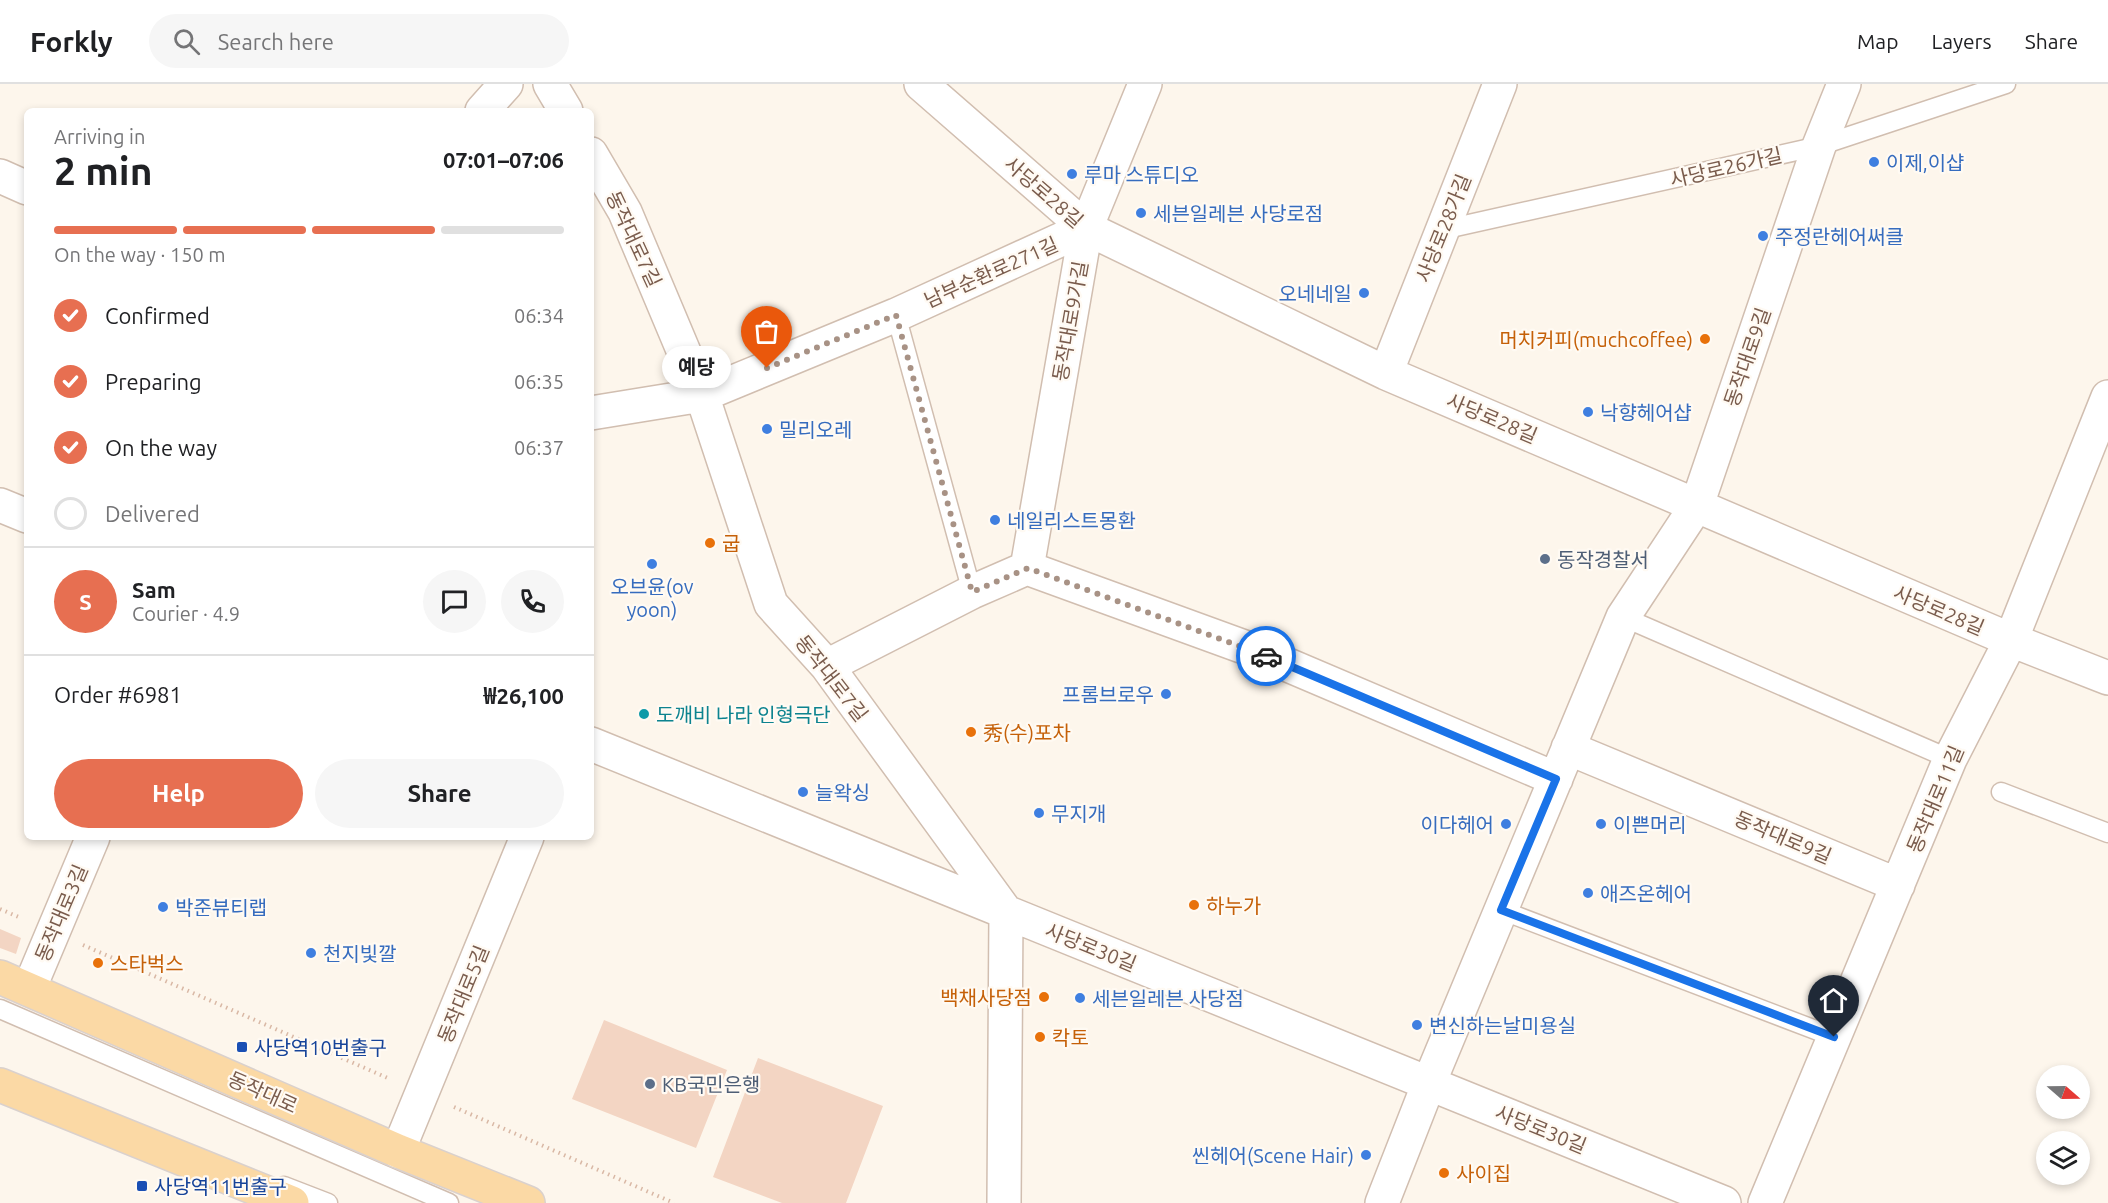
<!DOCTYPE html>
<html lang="en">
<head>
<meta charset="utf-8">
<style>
	body { margin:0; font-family:Ubuntu,"Noto Sans KR",sans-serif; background:#f6f6f6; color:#202124; height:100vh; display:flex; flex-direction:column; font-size:22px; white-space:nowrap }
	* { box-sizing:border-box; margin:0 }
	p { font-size:20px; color:#757577 }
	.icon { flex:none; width:33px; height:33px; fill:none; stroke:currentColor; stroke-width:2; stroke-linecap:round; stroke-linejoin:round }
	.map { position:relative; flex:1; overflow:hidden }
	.side { position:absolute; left:24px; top:24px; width:570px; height:732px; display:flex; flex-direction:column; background:#fff; border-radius:9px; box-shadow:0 3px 9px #0003 }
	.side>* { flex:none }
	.needle { width:39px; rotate:110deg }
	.tools { position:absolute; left:2036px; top:981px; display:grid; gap:12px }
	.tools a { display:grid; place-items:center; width:54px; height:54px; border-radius:50%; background:#fff; box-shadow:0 3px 9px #0003; font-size:30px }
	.pin { position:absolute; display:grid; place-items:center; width:51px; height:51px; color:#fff; margin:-62px -26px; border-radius:50% 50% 50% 0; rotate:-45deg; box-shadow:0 0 6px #0007 }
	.pin .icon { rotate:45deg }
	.courier { position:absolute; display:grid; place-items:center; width:60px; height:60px; margin:-30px; border:4px solid #1a73e8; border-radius:50%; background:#fff; color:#222; box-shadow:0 2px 8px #0007 }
	.bubble { position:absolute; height:42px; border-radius:21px; background:#fff; box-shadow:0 3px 9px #0003; font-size:20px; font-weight:700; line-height:42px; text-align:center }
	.headline em { font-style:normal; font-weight:700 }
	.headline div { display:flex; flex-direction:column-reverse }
	.headline { display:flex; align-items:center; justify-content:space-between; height:102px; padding:0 30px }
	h1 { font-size:39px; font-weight:700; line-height:45px }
	.bar { display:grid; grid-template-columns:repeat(4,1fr); gap:9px 6px; align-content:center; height:72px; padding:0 30px }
	.bar i { height:8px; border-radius:4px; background:#e0e0e0 }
	.bar .on { background:#e76f51 }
	.bar p { grid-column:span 4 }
	.line { display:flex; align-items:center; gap:15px; padding:0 30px; border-top:2px solid #e0e0e0 }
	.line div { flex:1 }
	.round { display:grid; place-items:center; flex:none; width:63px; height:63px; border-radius:32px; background:#f6f6f6 }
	ol { padding:0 30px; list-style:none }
	li { display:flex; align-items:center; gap:18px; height:66px }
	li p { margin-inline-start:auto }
	li .icon { padding:6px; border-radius:50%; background:#e76f51; color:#fff; stroke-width:4 }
	li:last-child { color:#757577 }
	li i { width:33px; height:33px; border:3px solid #e0e0e0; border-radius:50% }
	.button { display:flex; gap:12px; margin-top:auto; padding:12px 30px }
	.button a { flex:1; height:69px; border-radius:36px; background:#e76f51; color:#fff; font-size:24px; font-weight:700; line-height:69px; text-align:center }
	.button a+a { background:#f6f6f6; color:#202124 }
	header { display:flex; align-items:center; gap:36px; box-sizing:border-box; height:84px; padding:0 30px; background:#fff; border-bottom:2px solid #e0e0e0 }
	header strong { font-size:28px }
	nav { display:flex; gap:33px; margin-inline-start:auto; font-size:21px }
	.search { width:420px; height:54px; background:#f6f6f6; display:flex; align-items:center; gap:15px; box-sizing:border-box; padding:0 21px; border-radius:33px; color:#757577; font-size:22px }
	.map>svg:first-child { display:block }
</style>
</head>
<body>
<header>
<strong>Forkly</strong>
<div class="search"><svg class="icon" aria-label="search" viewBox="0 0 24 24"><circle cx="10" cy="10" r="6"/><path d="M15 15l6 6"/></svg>Search here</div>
<nav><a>Map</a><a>Layers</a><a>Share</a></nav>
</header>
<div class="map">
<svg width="2108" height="1119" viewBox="0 0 2108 1119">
	<rect width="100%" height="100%" fill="#fdf6ec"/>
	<path fill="#f3d5c3" d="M0,845L21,854L16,870L0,864Z
		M604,936L727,986L696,1064L572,1015Z
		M758,974L883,1022L846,1119H782L713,1093Z"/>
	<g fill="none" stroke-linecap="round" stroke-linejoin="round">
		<defs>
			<path id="lane" d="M1442,146L1819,62L2006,0
				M896,231L972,508
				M1623,533L1950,675
				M2001,708L2108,749
				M1501,826L1834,953
				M0,925L449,1119
				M284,1102L328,1119"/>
			<path id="street" d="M550,0L566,27
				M921,0L1086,144L1386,289L2011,556L2108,594
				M482,27L506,0
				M591,70L625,128L702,311L771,520L827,582L1006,828L1004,1119
				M0,92L27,104
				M1386,289L1500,0
				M591,329L702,311L896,231L1086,144
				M0,421L27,432
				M1027,484L1086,144L1145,0
				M827,582L972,508L1027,484L1255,567L1556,695
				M591,660L1724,1119
				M1568,664L1898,801
				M29,905L93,753
				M398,1067L527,753
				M1382,1119L1429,999L1623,533L1697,421L1819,62L1844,0
				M1765,1119L1950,675L2011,556L2108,313"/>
			<path id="primary" d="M0,893L398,1067L528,1119
				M0,1001L292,1119"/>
		</defs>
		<use href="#lane" stroke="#d1beb0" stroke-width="21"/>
		<use href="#street" stroke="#d1beb0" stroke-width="36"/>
		<use href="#primary" stroke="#dad1cd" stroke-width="36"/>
		<path stroke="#d9b8a5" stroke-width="4" stroke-dasharray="1.5 4.5" stroke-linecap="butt" d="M0,825L21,834
			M83,861L390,995
			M454,1023L674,1119"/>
		<use href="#lane" stroke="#fff" stroke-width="18"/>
		<use href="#street" stroke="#fff" stroke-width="33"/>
		<use href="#primary" stroke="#fbd9a5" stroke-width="33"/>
	</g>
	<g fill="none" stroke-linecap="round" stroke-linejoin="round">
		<path stroke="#a89285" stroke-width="6" stroke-dasharray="0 10.8" d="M767,284L896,231L972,508L1028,484L1266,572"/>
		<path stroke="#1a73e8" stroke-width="8" d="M1266,572L1556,695L1501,826L1834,953"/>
	</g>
	<g fill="#3f7fe0" stroke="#fffaf3" stroke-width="2">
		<circle cx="1874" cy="78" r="6"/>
		<circle cx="1072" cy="90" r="6"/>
		<circle cx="1141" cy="129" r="6"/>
		<circle cx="1763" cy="152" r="6"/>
		<circle cx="1364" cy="209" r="6"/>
		<circle cx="1588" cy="328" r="6"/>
		<circle cx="767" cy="345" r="6"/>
		<circle cx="995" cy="436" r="6"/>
		<circle cx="652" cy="480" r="6"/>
		<circle cx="1166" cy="610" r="6"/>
		<circle cx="803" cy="708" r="6"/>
		<circle cx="1039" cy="729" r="6"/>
		<circle cx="1506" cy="740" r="6"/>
		<circle cx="1601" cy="740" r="6"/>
		<circle cx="1588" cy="809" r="6"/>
		<circle cx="163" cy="823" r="6"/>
		<circle cx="311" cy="869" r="6"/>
		<circle cx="1080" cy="914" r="6"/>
		<circle cx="1417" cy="941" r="6"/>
		<circle cx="1366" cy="1071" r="6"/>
	</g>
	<g fill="#e8710a" stroke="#fffaf3" stroke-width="2">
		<circle cx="1705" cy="255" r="6"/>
		<circle cx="710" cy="459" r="6"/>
		<circle cx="971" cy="648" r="6"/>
		<circle cx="1194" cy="821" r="6"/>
		<circle cx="98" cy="879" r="6"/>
		<circle cx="1044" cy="913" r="6"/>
		<circle cx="1040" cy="953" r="6"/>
		<circle cx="1444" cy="1089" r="6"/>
	</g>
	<g fill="#5c6f8a" stroke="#fffaf3" stroke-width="2">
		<circle cx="1545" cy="475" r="6"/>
		<circle cx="650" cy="1000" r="6"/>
	</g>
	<circle fill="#0f9aa8" stroke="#fffaf3" stroke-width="2" cx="644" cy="630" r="6"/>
	<g fill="#1a4fb4" stroke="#fffaf3" stroke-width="2">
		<rect x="236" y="957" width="12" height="12" rx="3"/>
		<rect x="136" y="1096" width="12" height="12" rx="3"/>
	</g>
	<g text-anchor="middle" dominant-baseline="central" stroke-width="4.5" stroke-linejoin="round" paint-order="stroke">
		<g font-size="20" fill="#366cbe" stroke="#fffaf3" text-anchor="start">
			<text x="1886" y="78">이제,이샵</text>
			<text x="1084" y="90">루마 스튜디오</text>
			<text x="1153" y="129">세븐일레븐 사당로점</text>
			<text x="1775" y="152">주정란헤어써클</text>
			<text x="1352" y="209" text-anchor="end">오네네일</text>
			<text x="1600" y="328">낙향헤어샵</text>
			<text x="779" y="345">밀리오레</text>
			<text x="1007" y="436">네일리스트몽환</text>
			<text x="652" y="502" text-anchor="middle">오브윤(ov<tspan x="652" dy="23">yoon)</tspan></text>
			<text x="1154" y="610" text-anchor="end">프롬브로우</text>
			<text x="815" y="708">늘왁싱</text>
			<text x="1051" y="729">무지개</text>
			<text x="1494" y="740" text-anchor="end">이다헤어</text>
			<text x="1613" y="740">이쁜머리</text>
			<text x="1600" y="809">애즈온헤어</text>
			<text x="175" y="823">박준뷰티랩</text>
			<text x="323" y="869">천지빛깔</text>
			<text x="1092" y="914">세븐일레븐 사당점</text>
			<text x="1429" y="941">변신하는날미용실</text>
			<text x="1354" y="1071" text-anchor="end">씬헤어(Scene Hair)</text>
		</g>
		<g font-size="20" fill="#7a5c4d" stroke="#fffaf3">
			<text transform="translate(1726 83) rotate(-13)">사당로26가길</text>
			<text transform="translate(1044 108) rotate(41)">사당로28길</text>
			<text transform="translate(1443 144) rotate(-68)">사당로28가길</text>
			<text transform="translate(634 155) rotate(65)">동작대로7길</text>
			<text transform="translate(991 188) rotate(-24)">남부순환로271길</text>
			<text transform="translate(1070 237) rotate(-80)">동작대로9가길</text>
			<text transform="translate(1747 273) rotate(-71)">동작대로9길</text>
			<text transform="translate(1492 334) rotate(23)">사당로28길</text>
			<text transform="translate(1939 526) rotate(23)">사당로28길</text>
			<text transform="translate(832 594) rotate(52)">동작대로7길</text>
			<text transform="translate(1935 715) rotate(-67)">동작대로11길</text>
			<text transform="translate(1783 753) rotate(23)">동작대로9길</text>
			<text transform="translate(61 829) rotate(-67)">동작대로3길</text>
			<text transform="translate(1091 863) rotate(22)">사당로30길</text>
			<text transform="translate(463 910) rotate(-68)">동작대로5길</text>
			<text transform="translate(263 1008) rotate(24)">동작대로</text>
			<text transform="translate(1541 1045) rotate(22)">사당로30길</text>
		</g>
		<g font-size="20" fill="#c56008" stroke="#fffaf3" text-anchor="start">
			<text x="1693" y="255" text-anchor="end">머치커피(muchcoffee)</text>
			<text x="722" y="459">굽</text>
			<text x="983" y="648">秀(수)포차</text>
			<text x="1206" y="821">하누가</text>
			<text x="110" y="879">스타벅스</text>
			<text x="1032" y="913" text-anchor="end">백채사당점</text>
			<text x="1052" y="953">칵토</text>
			<text x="1456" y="1089">사이집</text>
		</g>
		<g font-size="20" fill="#4e5e75" stroke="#fffaf3" text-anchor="start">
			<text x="1557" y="475">동작경찰서</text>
			<text x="662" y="1000">KB국민은행</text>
		</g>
		<g font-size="20" fill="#0d838f" stroke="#fffaf3" text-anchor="start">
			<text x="656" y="630">도깨비 나라 인형극단</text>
		</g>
		<g font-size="20" fill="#164399" stroke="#fffaf3" text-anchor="start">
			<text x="254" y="963">사당역10번출구</text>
			<text x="154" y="1102">사당역11번출구</text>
		</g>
	</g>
</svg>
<div class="tools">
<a><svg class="needle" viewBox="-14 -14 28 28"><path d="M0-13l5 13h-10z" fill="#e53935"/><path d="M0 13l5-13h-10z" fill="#757577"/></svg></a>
<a><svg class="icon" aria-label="layers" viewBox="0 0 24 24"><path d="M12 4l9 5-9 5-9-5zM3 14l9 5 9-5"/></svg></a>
</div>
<div class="pin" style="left:767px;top:284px;background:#ea580c"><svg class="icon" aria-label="bag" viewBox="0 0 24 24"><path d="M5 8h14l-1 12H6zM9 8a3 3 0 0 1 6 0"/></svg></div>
<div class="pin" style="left:1834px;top:953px;background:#1f2937"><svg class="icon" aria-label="home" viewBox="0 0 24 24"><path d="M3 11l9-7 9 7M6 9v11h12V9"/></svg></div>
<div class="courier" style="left:1266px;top:572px"><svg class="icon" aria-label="car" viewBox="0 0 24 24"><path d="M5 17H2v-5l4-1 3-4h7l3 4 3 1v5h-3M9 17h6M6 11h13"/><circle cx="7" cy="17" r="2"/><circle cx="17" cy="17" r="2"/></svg></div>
<div class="bubble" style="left:662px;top:262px;width:69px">예당</div>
<section class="side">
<div class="headline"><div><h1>2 min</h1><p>Arriving in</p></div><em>07:01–07:06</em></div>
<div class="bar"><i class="on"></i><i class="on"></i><i class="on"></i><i></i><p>On the way · 150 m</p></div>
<ol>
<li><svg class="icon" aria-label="check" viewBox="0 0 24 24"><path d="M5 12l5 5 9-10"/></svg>Confirmed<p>06:34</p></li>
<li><svg class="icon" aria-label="check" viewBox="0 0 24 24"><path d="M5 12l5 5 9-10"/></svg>Preparing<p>06:35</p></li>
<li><svg class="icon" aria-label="check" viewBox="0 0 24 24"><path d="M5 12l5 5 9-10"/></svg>On the way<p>06:37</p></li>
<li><i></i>Delivered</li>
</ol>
<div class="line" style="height:108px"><b class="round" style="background:#e76f51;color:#fff">S</b><div><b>Sam</b><p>Courier · 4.9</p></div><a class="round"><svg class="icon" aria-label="chat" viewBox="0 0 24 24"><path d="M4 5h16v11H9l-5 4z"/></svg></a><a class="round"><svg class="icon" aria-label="phone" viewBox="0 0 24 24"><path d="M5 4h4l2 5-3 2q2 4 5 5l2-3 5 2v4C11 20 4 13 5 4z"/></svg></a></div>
<div class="line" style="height:78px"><div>Order #6981</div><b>₩26,100</b></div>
<div class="button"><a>Help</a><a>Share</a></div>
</section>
</div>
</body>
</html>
